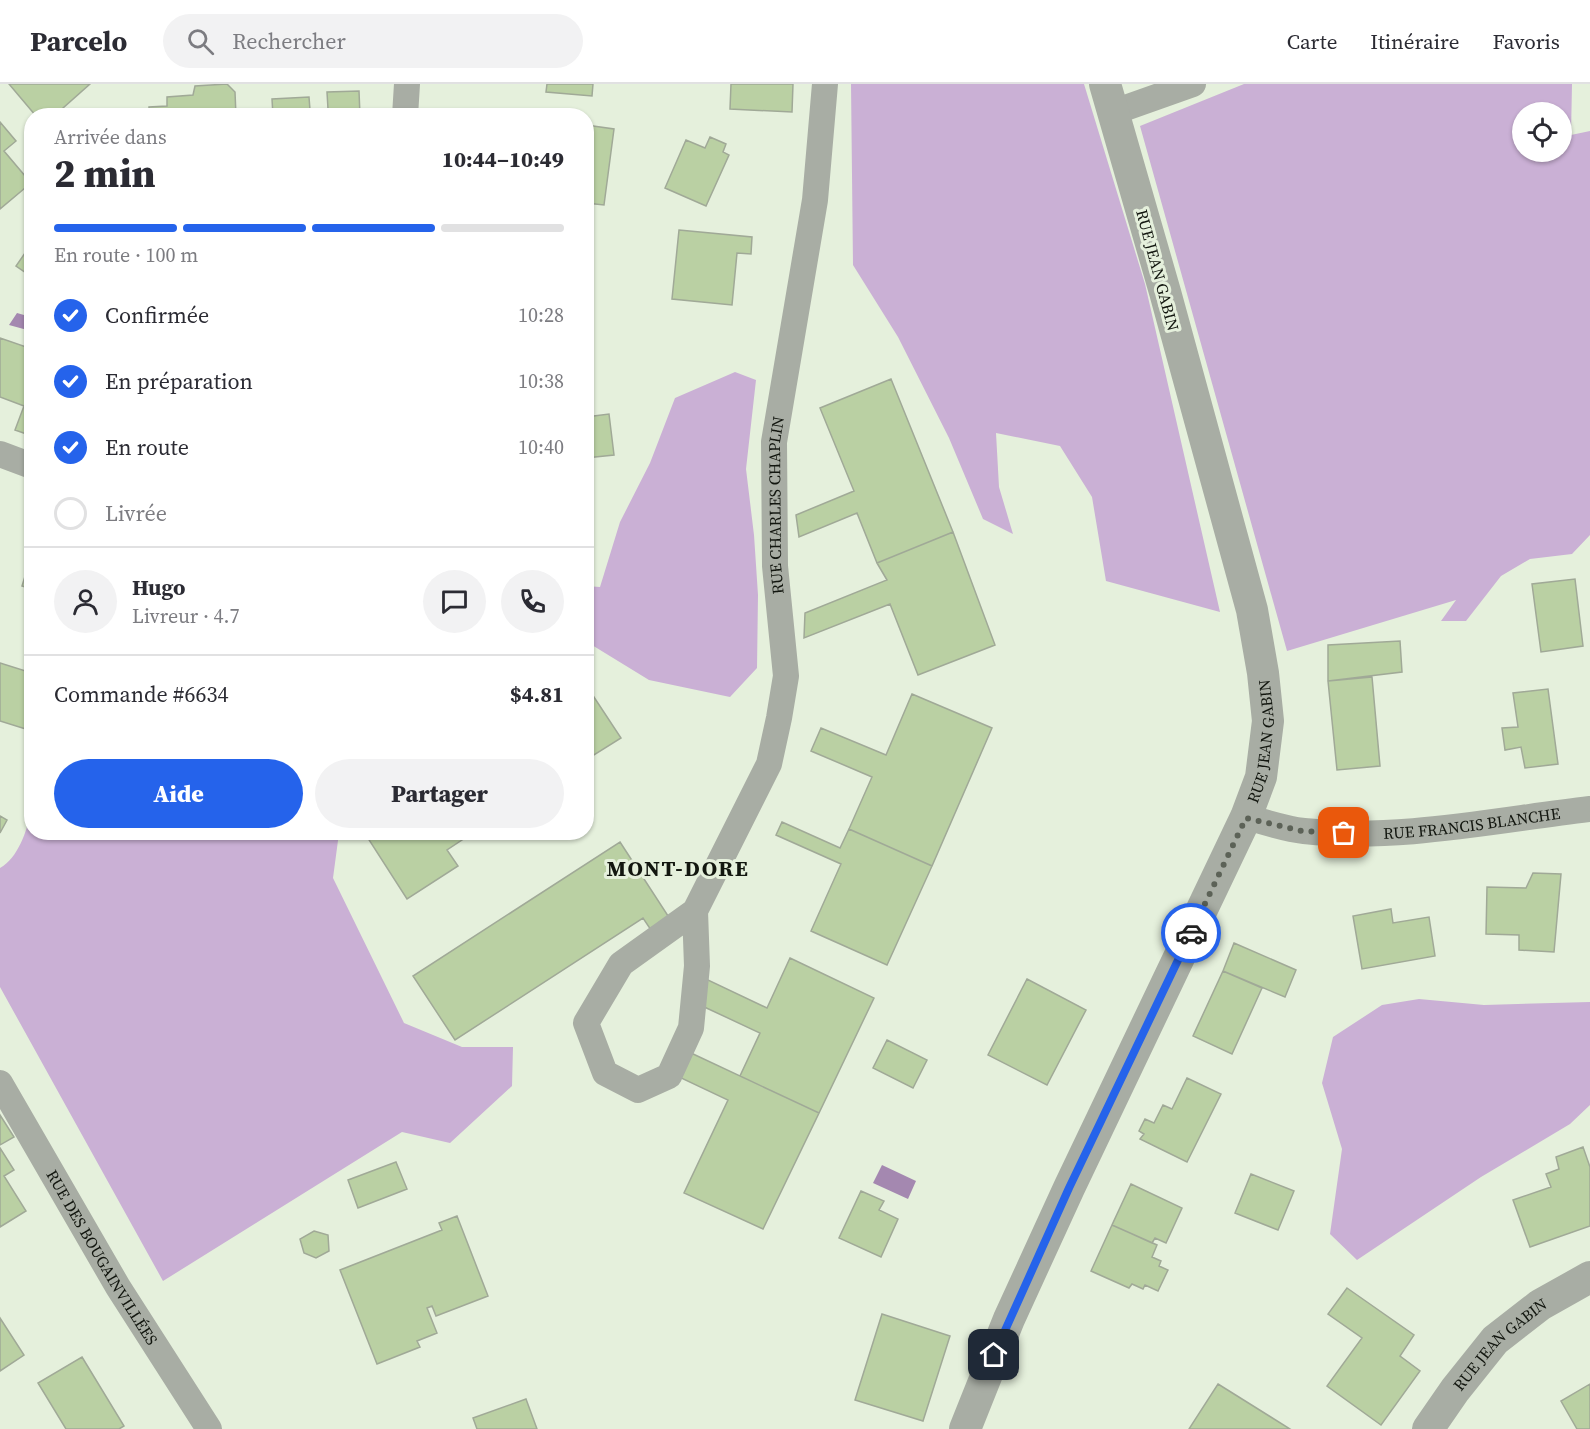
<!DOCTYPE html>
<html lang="fr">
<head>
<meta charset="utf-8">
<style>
	body { margin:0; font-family:"Source Serif 4",serif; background:#f2f2f3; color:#2b2b33; height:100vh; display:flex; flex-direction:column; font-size:22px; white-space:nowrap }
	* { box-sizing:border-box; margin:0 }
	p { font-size:20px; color:#7c7c81 }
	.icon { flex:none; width:33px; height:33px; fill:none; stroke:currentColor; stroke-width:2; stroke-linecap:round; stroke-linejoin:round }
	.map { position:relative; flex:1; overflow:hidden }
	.drawer { position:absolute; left:24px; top:24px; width:570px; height:732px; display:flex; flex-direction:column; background:#fff; border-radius:24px; box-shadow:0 2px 4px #0004 }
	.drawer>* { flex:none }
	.controls { position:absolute; left:1512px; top:18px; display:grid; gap:12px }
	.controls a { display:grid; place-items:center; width:60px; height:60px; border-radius:50%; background:#fff; box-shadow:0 2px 4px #0004; font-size:30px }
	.pin { position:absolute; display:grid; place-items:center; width:51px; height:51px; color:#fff; margin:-26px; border-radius:12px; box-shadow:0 3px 9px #0006 }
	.courier { position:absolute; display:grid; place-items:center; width:60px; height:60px; margin:-30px; border:4px solid #2563eb; border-radius:50%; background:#fff; color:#222; box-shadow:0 2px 8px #0007 }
	.overview em { font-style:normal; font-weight:800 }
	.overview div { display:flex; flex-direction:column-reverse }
	.overview { display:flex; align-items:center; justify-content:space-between; height:102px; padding:0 30px }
	h1 { font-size:39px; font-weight:800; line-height:45px }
	.bar { display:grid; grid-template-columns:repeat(4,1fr); gap:9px 6px; align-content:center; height:72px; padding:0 30px }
	.bar i { height:8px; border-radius:4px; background:#e1e1e2 }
	.bar .on { background:#2563eb }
	.bar p { grid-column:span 4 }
	.line { display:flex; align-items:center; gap:15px; padding:0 30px; border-top:2px solid #e1e1e2 }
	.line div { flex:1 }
	.round { display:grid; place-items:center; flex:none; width:63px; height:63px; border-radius:32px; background:#f2f2f3 }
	ol { padding:0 30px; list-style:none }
	li { display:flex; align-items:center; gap:18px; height:66px }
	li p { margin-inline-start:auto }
	li .icon { padding:6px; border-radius:50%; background:#2563eb; color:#fff; stroke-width:4 }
	li:last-child { color:#7c7c81 }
	li i { width:33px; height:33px; border:3px solid #e1e1e2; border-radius:50% }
	.action { display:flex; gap:12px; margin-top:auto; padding:12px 30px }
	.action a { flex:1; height:69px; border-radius:36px; background:#2563eb; color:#fff; font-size:24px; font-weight:800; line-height:69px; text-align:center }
	.action a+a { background:#f2f2f3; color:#2b2b33 }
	header { display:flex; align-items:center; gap:36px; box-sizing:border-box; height:84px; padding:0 30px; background:#fff; border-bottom:2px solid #e1e1e2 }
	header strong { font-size:28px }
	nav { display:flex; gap:33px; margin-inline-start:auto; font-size:21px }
	.search { width:420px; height:54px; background:#f2f2f3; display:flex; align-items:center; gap:15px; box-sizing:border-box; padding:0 21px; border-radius:33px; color:#7c7c81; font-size:22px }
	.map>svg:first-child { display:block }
</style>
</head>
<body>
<header>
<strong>Parcelo</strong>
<div class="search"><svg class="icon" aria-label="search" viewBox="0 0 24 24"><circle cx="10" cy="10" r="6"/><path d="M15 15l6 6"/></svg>Rechercher</div>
<nav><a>Carte</a><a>Itinéraire</a><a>Favoris</a></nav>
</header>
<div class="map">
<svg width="1590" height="1345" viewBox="0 0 1590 1345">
	<rect width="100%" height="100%" fill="#e5f0dc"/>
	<path fill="#cab0d5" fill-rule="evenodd" d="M851,0H1084L1145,200L1220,528L1106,497L1092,413L1060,362L996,349L999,403L1013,450L983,435L949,354L898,253L853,181Z
		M1244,0H1572L1571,51L1590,47V451L1572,470L1530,475L1501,492L1466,537H1441L1456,516L1287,567L1140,42ZM1522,28H1562V68H1522Z
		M735,288L756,296L746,385L754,451L758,511L757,584L730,613L649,596L587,558L586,502L600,503L620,438L650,379L675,314Z
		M31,727L32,748L339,749L333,794L404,939L462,963H513L512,1002L450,1059L402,1048L163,1197L0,903V784C18,774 27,747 31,727Z
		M1419,915L1484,921L1590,918V1021L1570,1040L1481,1093L1357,1176L1330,1150L1342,1065L1322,999L1333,953L1382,921Z"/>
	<path fill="#a488b0" d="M17,229L31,233V247L9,241Z
		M882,1081L916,1097L908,1115L873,1099Z"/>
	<path fill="#bad0a3" stroke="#a0a997" stroke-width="1.5" d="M9,0H90L54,32H36Z
		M227,0L235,8L236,32H149V23L167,22V13L193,11L195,2Z
		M547,0H593L592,12L546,8Z
		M731,0H793L792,28L730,25Z
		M359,7L360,32H273L272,15L309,13L310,26L328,25L327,8Z
		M0,38L16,57L4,67L31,99L0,125Z
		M586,41L614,45L604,121L586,119Z
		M710,53L726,60L723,68L729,71L706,122L665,104L686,56L705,64Z
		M679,146L752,153L751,170L737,169L732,221L672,215Z
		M32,159V193L16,182Z
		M0,254L32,265V352L15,346L24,322L0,313Z
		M891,295L953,448L877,479L857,429L799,453L796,431L854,407L820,324Z
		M609,330L614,371L586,374V333Z
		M953,448L995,561L918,591L890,520L804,554L805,529L887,496L877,479Z
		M32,470V505L22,502Z
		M1575,495L1583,562L1541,568L1532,500Z
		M1400,557L1402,588L1328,597V561Z
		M0,579L32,589V647L0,637Z
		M1372,593L1380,682L1337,686L1328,597Z
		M586,601L621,654L586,676Z
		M1548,605L1558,680L1525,684L1521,663L1505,666L1502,644L1518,643L1513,609Z
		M912,610L992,644L932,782L849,745L872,693L811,667L821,644L886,671Z
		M0,732L7,736L0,749Z
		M782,738L840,764L849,745L932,782L887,881L811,847L841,780L776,751Z
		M364,748H474L447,766L458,782L407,815Z
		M620,758L672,838L653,849L643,834L455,956L413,892Z
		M1533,789L1561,790L1554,868L1519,866V851L1486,850L1487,803L1526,804Z
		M1391,825L1393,839L1429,833L1435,872L1362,885L1353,832Z
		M1234,859L1296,886L1285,913L1223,887Z
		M790,874L874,914L819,1029L740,992L760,949L700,921L706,895L767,924Z
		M1223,887L1262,904L1232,970L1193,952Z
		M1027,895L1086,926L1047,1001L988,971Z
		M887,956L927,976L913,1004L873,984Z
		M691,969L819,1029L763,1145L684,1109L728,1016L679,993Z
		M1187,994L1221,1010L1187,1078L1140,1055L1144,1050L1139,1047L1145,1035L1154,1039L1163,1021L1172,1025Z
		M0,1031L14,1053L0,1061Z
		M1583,1063L1590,1083V1142L1530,1163L1513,1116L1551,1103L1546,1090L1559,1085L1556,1073Z
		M0,1064L14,1086L4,1092L26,1127L0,1143Z
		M396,1078L407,1105L358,1124L348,1096Z
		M1251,1090L1294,1107L1278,1146L1235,1129Z
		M1131,1100L1182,1124L1166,1159L1155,1154L1152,1159L1112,1141Z
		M861,1107L884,1117L879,1126L898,1135L881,1173L839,1154Z
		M457,1132L488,1212L436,1232L432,1222L427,1224L437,1249L417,1257L420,1263L377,1280L340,1186L442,1146L439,1139Z
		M1112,1141L1157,1161L1152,1173L1161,1177L1159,1182L1168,1186L1158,1207L1145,1201L1143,1205L1132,1200L1129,1204L1091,1187Z
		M314,1147L328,1151L329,1167L316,1174L304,1169L300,1155Z
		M1347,1204L1414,1251L1400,1272L1420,1287L1381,1341L1327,1302L1362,1254L1328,1230Z
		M882,1230L950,1252L923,1337L855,1316Z
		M0,1234L24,1271L0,1287Z
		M82,1273L124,1342L119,1345H66L38,1299Z
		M1218,1300L1290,1345H1189Z
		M1590,1300V1345H1577L1561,1317Z
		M526,1315L537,1345H477L473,1334Z"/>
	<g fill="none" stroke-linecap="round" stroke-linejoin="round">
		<g stroke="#a8ada4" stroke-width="26">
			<path d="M1114,28L1193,0"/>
			<path d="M405,32L407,0"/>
			<path d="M0,370L32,382"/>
			<path id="s1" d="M1246,733C1265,738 1285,745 1304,747C1399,757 1496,736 1590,725"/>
			<path id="s2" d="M695,827L621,880L586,939L605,989L638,1006L669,992L691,944L697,882L695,827L769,680L779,634L786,592L775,482L774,358L815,116L825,0"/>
			<path id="s3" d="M0,999L118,1203L209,1345"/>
		</g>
		<g stroke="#a8ada4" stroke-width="32">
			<path id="s4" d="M965,1345L1009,1235L1069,1104L1246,733L1261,693L1268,637L1263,589L1252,526L1165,208L1105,0"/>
			<path id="s5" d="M1428,1345L1455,1306L1495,1256L1540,1221L1590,1193"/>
		</g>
	</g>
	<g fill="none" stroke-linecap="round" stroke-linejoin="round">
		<path stroke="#5c6257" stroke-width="6" stroke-dasharray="0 10.8" d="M1191,849L1246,734L1302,747L1344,749"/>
		<path stroke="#2563eb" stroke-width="8" d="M994,1271L1069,1104L1191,849"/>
	</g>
	<g text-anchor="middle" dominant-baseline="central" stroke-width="6" stroke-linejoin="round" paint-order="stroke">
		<g font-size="16" fill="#12160f" stroke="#e5f0dc">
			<text transform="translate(1158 186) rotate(75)">RUE JEAN GABIN</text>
			<text stroke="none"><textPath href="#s2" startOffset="880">RUE CHARLES CHAPLIN</textPath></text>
			<text stroke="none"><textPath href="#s4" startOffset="752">RUE JEAN GABIN</textPath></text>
			<text stroke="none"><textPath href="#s1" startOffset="228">RUE FRANCIS BLANCHE</textPath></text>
			<text stroke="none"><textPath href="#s3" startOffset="202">RUE DES BOUGAINVILLÉES</textPath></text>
			<text stroke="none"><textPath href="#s5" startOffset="112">RUE JEAN GABIN</textPath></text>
		</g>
		<g font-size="22" font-weight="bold" letter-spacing="1.5" fill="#12160f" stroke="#e5f0dc">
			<text x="678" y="784">MONT-DORE</text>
		</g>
	</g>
</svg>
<div class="controls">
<a><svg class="icon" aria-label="locate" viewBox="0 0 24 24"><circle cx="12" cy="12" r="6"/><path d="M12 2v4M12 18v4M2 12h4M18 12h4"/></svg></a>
</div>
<div class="pin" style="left:1344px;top:749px;background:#ea580c"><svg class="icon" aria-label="bag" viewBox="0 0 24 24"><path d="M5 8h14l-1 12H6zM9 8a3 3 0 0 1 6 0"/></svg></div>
<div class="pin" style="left:994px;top:1271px;background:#1f2937"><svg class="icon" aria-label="home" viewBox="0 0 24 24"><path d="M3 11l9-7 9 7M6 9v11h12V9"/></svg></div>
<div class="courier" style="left:1191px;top:849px"><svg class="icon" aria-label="car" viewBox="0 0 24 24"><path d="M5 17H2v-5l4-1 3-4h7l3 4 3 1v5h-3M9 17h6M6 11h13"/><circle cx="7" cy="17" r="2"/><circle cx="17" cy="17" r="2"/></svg></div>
<section class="drawer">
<div class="overview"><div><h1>2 min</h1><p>Arrivée dans</p></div><em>10:44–10:49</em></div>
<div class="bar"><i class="on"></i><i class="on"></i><i class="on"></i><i></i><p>En route · 100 m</p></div>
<ol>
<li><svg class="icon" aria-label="check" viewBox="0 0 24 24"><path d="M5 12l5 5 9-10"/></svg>Confirmée<p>10:28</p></li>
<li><svg class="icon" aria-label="check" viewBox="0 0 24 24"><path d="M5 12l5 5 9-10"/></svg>En préparation<p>10:38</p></li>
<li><svg class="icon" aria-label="check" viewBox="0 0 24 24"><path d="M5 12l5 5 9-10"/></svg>En route<p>10:40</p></li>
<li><i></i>Livrée</li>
</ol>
<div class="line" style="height:108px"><a class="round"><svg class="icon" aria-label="person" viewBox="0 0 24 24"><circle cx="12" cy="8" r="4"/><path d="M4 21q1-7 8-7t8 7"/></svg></a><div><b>Hugo</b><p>Livreur · 4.7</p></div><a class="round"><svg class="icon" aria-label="chat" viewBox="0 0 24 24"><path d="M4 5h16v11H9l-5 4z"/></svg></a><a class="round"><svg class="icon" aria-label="phone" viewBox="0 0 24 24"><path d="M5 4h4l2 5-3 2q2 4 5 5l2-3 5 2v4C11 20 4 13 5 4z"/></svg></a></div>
<div class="line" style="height:78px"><div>Commande #6634</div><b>$4.81</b></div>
<div class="action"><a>Aide</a><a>Partager</a></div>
</section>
</div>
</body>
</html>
